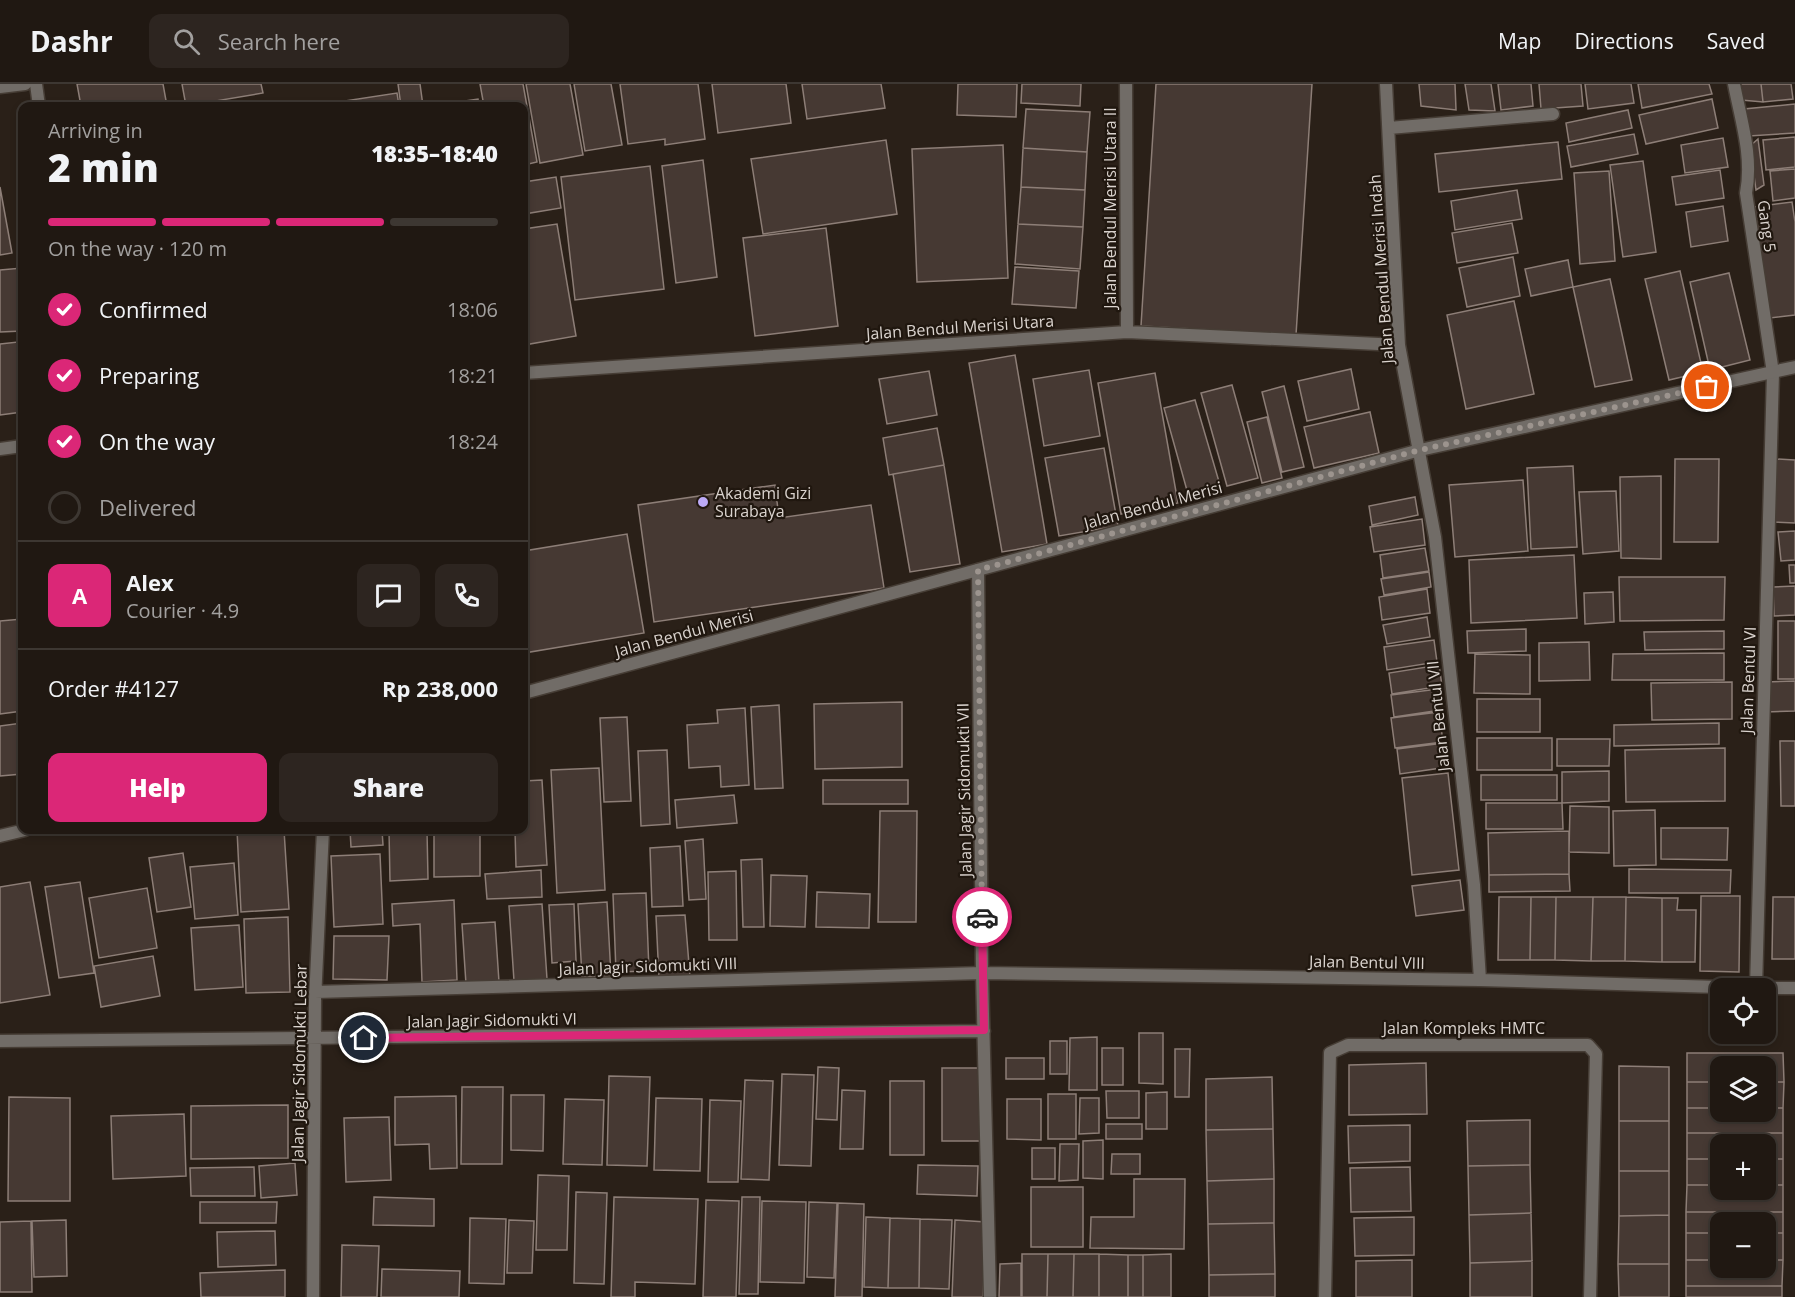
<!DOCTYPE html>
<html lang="en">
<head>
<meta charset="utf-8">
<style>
	body { margin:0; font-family:"Open Sans",sans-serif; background:#2d2520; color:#f1f3f6; height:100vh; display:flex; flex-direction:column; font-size:22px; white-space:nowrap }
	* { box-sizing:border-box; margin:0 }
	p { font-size:20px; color:#a2a09f }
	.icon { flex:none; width:33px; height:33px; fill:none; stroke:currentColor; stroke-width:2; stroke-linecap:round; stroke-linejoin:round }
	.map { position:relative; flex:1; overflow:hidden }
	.panel { position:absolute; left:18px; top:18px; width:510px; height:732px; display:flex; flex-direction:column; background:#201812; border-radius:12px; box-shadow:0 3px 9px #0003,0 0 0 2px #3d3732 }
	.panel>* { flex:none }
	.tools { position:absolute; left:1710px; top:894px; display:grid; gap:12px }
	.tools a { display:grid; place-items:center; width:66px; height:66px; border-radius:12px; background:#201812; box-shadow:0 3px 9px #0003,0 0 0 2px #3d3732; font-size:30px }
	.pin { position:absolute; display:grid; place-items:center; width:51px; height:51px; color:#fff; margin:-26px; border:3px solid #fff; border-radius:50%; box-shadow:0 2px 6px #0007 }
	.courier { position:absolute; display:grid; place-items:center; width:60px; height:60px; margin:-30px; border:4px solid #db2777; border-radius:50%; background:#fff; color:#222; box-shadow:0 2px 8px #0007 }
	.headline em { font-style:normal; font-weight:800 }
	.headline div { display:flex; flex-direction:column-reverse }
	.headline { display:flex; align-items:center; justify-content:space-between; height:102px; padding:0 30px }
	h1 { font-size:39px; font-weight:800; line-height:45px }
	.bar { display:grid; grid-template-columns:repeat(4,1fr); gap:9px 6px; align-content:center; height:72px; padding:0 30px }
	.bar i { height:8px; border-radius:4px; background:#3d3732 }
	.bar .on { background:#db2777 }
	.bar p { grid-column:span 4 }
	.line { display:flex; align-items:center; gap:15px; padding:0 30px; border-top:2px solid #3d3732 }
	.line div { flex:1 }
	.round { display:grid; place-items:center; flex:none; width:63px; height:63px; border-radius:12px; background:#2d2520 }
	ol { padding:0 30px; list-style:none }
	li { display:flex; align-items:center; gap:18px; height:66px }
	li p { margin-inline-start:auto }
	li .icon { padding:6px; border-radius:50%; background:#db2777; color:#fff; stroke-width:4 }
	li:last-child { color:#a2a09f }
	li i { width:33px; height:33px; border:3px solid #3d3732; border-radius:50% }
	.action { display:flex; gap:12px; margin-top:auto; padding:12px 30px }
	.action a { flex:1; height:69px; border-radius:12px; background:#db2777; color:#fff; font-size:24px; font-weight:800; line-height:69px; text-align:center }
	.action a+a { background:#2d2520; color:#f1f3f6 }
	header { display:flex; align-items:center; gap:36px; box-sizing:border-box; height:84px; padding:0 30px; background:#201812; border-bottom:2px solid #3d3732 }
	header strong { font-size:28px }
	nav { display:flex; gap:33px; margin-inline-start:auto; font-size:21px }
	.search { width:420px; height:54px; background:#2d2520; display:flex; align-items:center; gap:15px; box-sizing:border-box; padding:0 21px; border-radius:12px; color:#a2a09f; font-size:22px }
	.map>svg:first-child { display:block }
</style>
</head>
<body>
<header>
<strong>Dashr</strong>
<div class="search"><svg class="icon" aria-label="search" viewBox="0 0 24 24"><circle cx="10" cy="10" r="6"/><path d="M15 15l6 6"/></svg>Search here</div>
<nav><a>Map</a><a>Directions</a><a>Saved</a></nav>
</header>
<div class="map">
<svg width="1795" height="1213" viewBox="0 0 1795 1213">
	<rect width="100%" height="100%" fill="#2a2018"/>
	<path fill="#463933" stroke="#8d7e77" stroke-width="1.5" d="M77,0H163L167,22H81Z
		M182,0H261L263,9L186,22Z
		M398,0H420L423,22H401Z
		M480,0H523L537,78L524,81V22H484Z
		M526,0H570L583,71L540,79Z
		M574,0H611L622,61L585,67Z
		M620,0H698L705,55L665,61V55L628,60Z
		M712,0H786L791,39L718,49Z
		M802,0H881L885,24L807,35Z
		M958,0H1017L1016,33L957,31Z
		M1022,0H1081L1080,22L1021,19Z
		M1156,0H1312L1296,251L1141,242Z
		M1419,0H1455L1456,26L1421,22Z
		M1465,0H1491L1495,27L1469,26Z
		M1498,0H1531L1533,22L1501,26Z
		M1539,0H1581L1583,22L1541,25Z
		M1585,0H1631L1634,19L1588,25Z
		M1638,0H1709L1712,10L1642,24Z
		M1738,0H1761L1763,18L1741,16Z
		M1761,0H1791L1793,15L1763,18Z
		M397,9L399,22H312Z
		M478,15L479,22H445V20Z
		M1712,15L1718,44L1646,60L1639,31Z
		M1795,20V49L1749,52L1744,25Z
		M1026,25L1090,28L1087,68L1023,64Z
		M1628,26L1632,44L1569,58L1566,39Z
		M1634,50L1638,70L1571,83L1567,62Z
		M1795,53V83L1766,86L1763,56Z
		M1723,54L1728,83L1685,89L1681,61Z
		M1758,55L1764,101L1756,106L1750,62Z
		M886,56L897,130L763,150L751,75Z
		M1558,58L1562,95L1439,108L1435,70Z
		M1003,61L1008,194L917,198L912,65Z
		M1023,64L1087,68L1085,106L1021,103Z
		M703,76L717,193L676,199L662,82Z
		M1643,77L1656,168L1623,173L1610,81Z
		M650,82L664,205L575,216L561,93Z
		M1795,85V114L1773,117L1770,87Z
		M1720,86L1724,114L1676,121L1672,93Z
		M1609,87L1615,177L1580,180L1574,89Z
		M556,93L561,124L524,130V98Z
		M0,103L12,169L0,171Z
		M1021,103L1085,106L1083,143L1018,140Z
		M1517,106L1522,135L1455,146L1451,117Z
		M1792,118L1795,138V231L1770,234L1754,123Z
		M1723,122L1728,157L1691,163L1686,128Z
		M1512,139L1518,169L1457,179L1452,149Z
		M557,140L576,252L524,261V145Z
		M1018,140L1083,143L1080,185L1015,180Z
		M826,144L838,242L755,252L743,154Z
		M1513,173L1520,212L1467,223L1459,184Z
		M1568,176L1573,203L1531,212L1525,185Z
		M1015,183L1079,187L1076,224L1012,220Z
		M22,184V247L0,248V186Z
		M1680,187L1703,288L1669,296L1645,195Z
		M1729,189L1750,276L1710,286L1690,198Z
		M1610,195L1632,296L1595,303L1573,203Z
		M1514,217L1534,310L1466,325L1447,231Z
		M18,258L22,291V328L0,331V260Z
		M1015,271L1047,460L1002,468L969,279Z
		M1351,285L1359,325L1307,337L1298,297Z
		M1089,286L1100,352L1044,362L1033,295Z
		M929,287L937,331L887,340L879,295Z
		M1155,289L1178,419L1121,430L1098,299Z
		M1232,301L1258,394L1227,402L1201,309Z
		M1284,302L1304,383L1282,388L1262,308Z
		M1195,316L1220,401L1188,410L1164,324Z
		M1370,328L1379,369L1314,384L1304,343Z
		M1267,333L1282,394L1262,399L1247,338Z
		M937,344L944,381L889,391L883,354Z
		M1104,364L1118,442L1059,452L1045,374Z
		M1675,375H1719L1718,458H1674Z
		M1776,375L1795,376V439L1774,438Z
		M944,381L960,480L910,488L893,390Z
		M1573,382L1577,463L1531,465L1527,384Z
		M1661,392V475L1621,474L1620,393Z
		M1523,396L1528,467L1455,473L1449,401Z
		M775,401L779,434L871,421L884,504L654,538L638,421Z
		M1616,407L1619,467L1583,470L1579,408Z
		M1415,413L1418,431L1372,441L1369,422Z
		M1422,435L1425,461L1374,468L1370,443Z
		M1795,447V476L1781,477L1778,448Z
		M627,450L644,549L524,569V467Z
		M1425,464L1429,487L1383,494L1380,471Z
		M1574,471L1577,534L1471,539L1469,476Z
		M1789,481H1795V499H1790Z
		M1429,488L1431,503L1384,511L1381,495Z
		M1619,493H1725L1724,536L1620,537Z
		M1795,502V531L1774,532L1773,503Z
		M1427,505L1430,529L1382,536L1379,513Z
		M1613,508L1614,538L1585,540L1584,509Z
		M1427,533L1430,553L1387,560L1383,541Z
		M22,535V627L0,630V537Z
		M1778,537H1795V595H1778Z
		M1526,545V567L1468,569L1467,547Z
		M1724,547V565L1645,566L1644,548Z
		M1434,556L1437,578L1387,586L1384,563Z
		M1589,558L1590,596L1539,597V559Z
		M1724,569V596H1612L1613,570Z
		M1475,570L1530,571V610L1474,609Z
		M1439,581L1442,602L1392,610L1389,589Z
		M1795,597V627L1765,628L1764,598Z
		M1732,598V635L1652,636L1651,599Z
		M1438,605L1441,626L1394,633L1391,611Z
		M1477,615H1540V648H1477Z
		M902,618V683L815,685L814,620Z
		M779,621L783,704L755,705L751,623Z
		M745,624L749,701L721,703L720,682L689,684L687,641L718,639L717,626Z
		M1439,628L1443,658L1395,664L1391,634Z
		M627,633L631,717L604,718L600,634Z
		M22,639V690L0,692V642Z
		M1719,639V660L1614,662V641Z
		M1477,654H1552V686H1477Z
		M1557,655H1610L1609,682H1557Z
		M1780,657H1795V722H1781Z
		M1444,659L1448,683L1400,690L1397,665Z
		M1725,664V717L1626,718L1625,666Z
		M667,666L670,740L641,742L638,667Z
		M599,684L605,806L557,809L551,686Z
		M1609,687V717L1562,719V688Z
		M1448,689L1459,786L1412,791L1402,694Z
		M1481,691H1557V716H1481Z
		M542,696L547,781L516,783L515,746H524V697Z
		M823,696H908V720H823Z
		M734,711L737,739L677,744L675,716Z
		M1486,719H1562L1563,745H1486Z
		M1570,722L1609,723V769L1569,768Z
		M1655,726L1656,781L1614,782L1613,727Z
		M880,727H917L916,838H878Z
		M1661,744H1728L1727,776L1661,775Z
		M237,746H284L289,825L241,828Z
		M350,746H382L383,761L351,763Z
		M389,746H427L428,795L390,797Z
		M434,746H480V792L434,793Z
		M1569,747V790L1489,791L1488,749Z
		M703,755L706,815L689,816L685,757Z
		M680,762L683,822L652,823L650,764Z
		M183,769L191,823L157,828L149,774Z
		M380,770L383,840L334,843L331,772Z
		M762,775L764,843H743L741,776Z
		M234,779L238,831L195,835L190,783Z
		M1629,785L1731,786L1730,809H1629Z
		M541,786L542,813L487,815L485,790Z
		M736,787L737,856H709L708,788Z
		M1569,790L1570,807L1489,808V791Z
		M771,791L807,792L805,843L770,842Z
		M1460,796L1464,826L1416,832L1412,802Z
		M30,798L50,911L0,919V803Z
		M80,798L94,889L59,894L45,803Z
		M147,804L157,864L99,874L89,814Z
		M817,808L870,810L869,844L816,843Z
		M646,809L649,887L616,888L613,810Z
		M1701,812H1740L1739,888L1700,887Z
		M1499,813H1531L1530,876H1498Z
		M1531,813H1556L1555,876H1530Z
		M1556,813H1593L1591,877L1555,876Z
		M1593,813H1626L1625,877H1591Z
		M1626,813L1662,814V878L1625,877Z
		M1773,813H1795V875H1772Z
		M1662,814H1678L1677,826H1696L1695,878H1662Z
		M454,816L457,896L422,898L420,840L393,842L392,820Z
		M607,818L611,892L582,893L578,820Z
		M542,820L547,895L514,897L509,822Z
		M574,820L576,877L552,879L549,821Z
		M685,831L690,893L659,895L656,832Z
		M288,833L290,908L246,909L244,835Z
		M495,838L499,898L466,900L462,840Z
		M239,841L243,903L195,906L191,844Z
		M334,852H389L387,896L333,895Z
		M153,872L160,912L101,923L94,882Z
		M1139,949H1163V1000L1139,999Z
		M1097,953V1006H1069L1070,954Z
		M1050,957H1067V990H1050Z
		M1102,964H1123V1001H1102Z
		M1175,965H1190L1189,1013H1175Z
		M1687,969H1783L1784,998H1766V982H1720V998H1687Z
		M1006,974H1044V995H1006Z
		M1426,979L1427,1030L1349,1031V981Z
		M1619,982L1669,983V1037H1619Z
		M818,983L839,984L837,1036L816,1035Z
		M942,984H980V1057H942Z
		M782,990L814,991L811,1082L779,1081Z
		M609,992L650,993L647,1082L607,1081Z
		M1272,993L1273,1045L1206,1046V995Z
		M745,996L773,997L769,1096L741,1095Z
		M890,997H924V1071H890Z
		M1687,998H1720V1024H1687Z
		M1766,998H1784L1783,1024H1766Z
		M462,1003H503L502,1080H461Z
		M842,1006L865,1007L863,1065H840Z
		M1106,1007H1139V1034H1107Z
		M1167,1008V1045H1146V1009Z
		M1048,1010H1076V1055H1048Z
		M511,1011H544L543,1067L511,1066Z
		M456,1012L457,1084L430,1085L429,1060L395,1061V1013Z
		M9,1013L70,1014V1117H8Z
		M656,1014L702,1015L700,1087L654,1086Z
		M1080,1014H1099V1049L1079,1050Z
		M565,1015L604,1016L602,1081L563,1080Z
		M1007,1015H1041V1056L1007,1055Z
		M710,1016L741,1017L738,1098H708Z
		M288,1021V1074L191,1075V1022Z
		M1687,1024H1720V1028H1766V1024H1783V1049H1687Z
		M184,1030L186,1092L113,1095L111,1032Z
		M389,1033L391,1096L346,1098L344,1034Z
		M1530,1036V1081L1468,1082L1467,1037Z
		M1619,1037H1669V1087H1619Z
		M1106,1040H1142V1055H1106Z
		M1410,1041V1077L1349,1079L1348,1042Z
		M1273,1045L1274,1095L1207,1097L1206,1046Z
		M1687,1049H1783V1075H1766V1060H1720V1075H1687Z
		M1103,1056V1095L1083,1094V1057Z
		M1060,1060H1079L1078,1096L1059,1097Z
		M1032,1064H1055V1095H1032Z
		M1112,1070H1140V1090H1111Z
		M1687,1075H1720V1101H1687Z
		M1766,1075H1783V1101H1766Z
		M295,1079L297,1111L261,1114L259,1082Z
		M918,1081L978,1082L977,1112L917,1110Z
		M1530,1081L1531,1129L1469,1131L1468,1082Z
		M254,1083L255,1112H191L190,1084Z
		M1410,1083L1411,1127L1351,1128L1350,1084Z
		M1619,1087H1669V1131L1619,1132Z
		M538,1091L569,1092L567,1166H536Z
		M1134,1095H1185L1184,1165L1090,1164L1091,1133H1134Z
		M1274,1095V1139L1208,1140L1207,1097Z
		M1687,1101H1720V1106H1766V1101H1783V1128H1686Z
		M1031,1103H1083V1163H1031Z
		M576,1108L607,1109L604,1200L574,1199Z
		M374,1113L434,1115V1142L373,1141Z
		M614,1113L698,1115L695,1200L635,1198V1213H611Z
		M742,1113H760L758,1210H739Z
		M706,1116L739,1117L736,1213H703Z
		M762,1117L806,1118L804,1199L760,1198Z
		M200,1118H277L276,1139H200Z
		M809,1118L837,1119L834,1194L807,1193Z
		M838,1119L864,1120L862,1213H835Z
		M1686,1128H1783V1149H1766V1138H1720V1149H1686Z
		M1531,1129L1532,1177L1470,1179L1469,1131Z
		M1669,1131V1180H1618L1619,1132Z
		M866,1133L890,1134L888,1204L864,1203Z
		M1414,1133V1171L1355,1172L1354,1134Z
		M470,1134L506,1135L504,1200L469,1199Z
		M890,1134L920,1135L919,1204H888Z
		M920,1135L952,1136L949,1205L919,1204Z
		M66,1136L67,1192L34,1193L32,1137Z
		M509,1136L534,1137L532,1189H507Z
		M955,1136L986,1138L983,1213H952Z
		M31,1137L32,1208H0V1138Z
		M1274,1139L1275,1190L1209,1191L1208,1140Z
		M275,1147L276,1181L218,1183L217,1148Z
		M1686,1149H1720V1176H1686Z
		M1766,1149H1783V1176H1766Z
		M342,1161L379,1162L377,1213H341Z
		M1022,1170H1048L1047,1213H1022Z
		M1048,1170H1074L1073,1213H1047Z
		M1074,1170H1099V1213H1073Z
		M1099,1170L1128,1171V1213H1099Z
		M1171,1170V1213H1143V1171Z
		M1128,1171H1143V1213H1128Z
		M1412,1176V1213H1356V1177Z
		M1686,1176H1720V1184H1766V1176H1783L1782,1202H1686Z
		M1532,1177V1213H1470V1179Z
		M1021,1179V1213H999L1000,1180Z
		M1618,1180H1669V1213H1619Z
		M382,1185L460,1187L459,1213H381Z
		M285,1186V1213H201L200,1189Z
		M1275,1190V1213H1209V1191Z
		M1686,1202H1782V1213H1686Z"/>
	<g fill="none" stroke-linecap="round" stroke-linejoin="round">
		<defs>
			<path id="minor" d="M36,0L39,22
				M1126,0L1127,248
				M1386,0L1399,261L1435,453L1474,801L1480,896
				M1734,0C1741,37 1753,72 1746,109L1773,289L1756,904
				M0,3L25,0
				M1389,44L1553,30
				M524,289L1127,248L1399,261
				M0,365L22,362
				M978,486L982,889L990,1213
				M1763,904H1795
				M315,908L982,889L1480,896L1752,904
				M0,957L984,947
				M313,1213L315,916L323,746
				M1325,1213L1330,969L1348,961H1588L1596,970L1590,1213"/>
			<path id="tertiary" d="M524,609L1420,366L1795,283
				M0,752L25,746"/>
		</defs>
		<use href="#minor" stroke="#463d35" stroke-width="15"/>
		<use href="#tertiary" stroke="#463d35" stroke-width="15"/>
		<use href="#minor" stroke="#716c67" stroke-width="12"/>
		<use href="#tertiary" stroke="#716c67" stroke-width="12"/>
	</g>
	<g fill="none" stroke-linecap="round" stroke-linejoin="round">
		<path stroke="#9c948e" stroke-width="6" stroke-dasharray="0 10.8" d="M982,833L978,486L1420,366L1707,303"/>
		<path stroke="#db2777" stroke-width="8" d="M364,954L984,946L982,833"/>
	</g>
	<circle fill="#bcaaf6" stroke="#20170f" stroke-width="2" cx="703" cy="418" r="6"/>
	<g text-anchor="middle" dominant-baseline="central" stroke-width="4.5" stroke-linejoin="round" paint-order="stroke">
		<g font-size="16" fill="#dad3ce" stroke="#20170f">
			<text transform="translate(1110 124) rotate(-90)">Jalan Bendul Merisi Utara II</text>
			<text transform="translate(1767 142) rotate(82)">Gang 5</text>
			<text transform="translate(1381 185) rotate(-94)">Jalan Bendul Merisi Indah</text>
			<text transform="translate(960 243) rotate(-4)">Jalan Bendul Merisi Utara</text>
			<text transform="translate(1153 421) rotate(-15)">Jalan Bendul Merisi</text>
			<text transform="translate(684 549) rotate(-15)">Jalan Bendul Merisi</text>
			<text transform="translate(1748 596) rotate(-88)">Jalan Bentul VI</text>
			<text transform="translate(1438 632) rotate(-96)">Jalan Bentul VII</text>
			<text transform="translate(964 706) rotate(-91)">Jalan Jagir Sidomukti VII</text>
			<text transform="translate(1367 878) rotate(1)">Jalan Bentul VIII</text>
			<text transform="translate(648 882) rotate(-2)">Jalan Jagir Sidomukti VIII</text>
			<text transform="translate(492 936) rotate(-1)">Jalan Jagir Sidomukti VI</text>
			<text x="1464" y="944">Jalan Kompleks HMTC</text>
			<text transform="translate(299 979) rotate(-89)">Jalan Jagir Sidomukti Lebar</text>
		</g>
		<g font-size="16" fill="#dad3ce" stroke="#20170f" text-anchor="start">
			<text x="715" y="409">Akademi Gizi<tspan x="715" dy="18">Surabaya</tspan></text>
		</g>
	</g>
</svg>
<div class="tools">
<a><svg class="icon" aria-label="locate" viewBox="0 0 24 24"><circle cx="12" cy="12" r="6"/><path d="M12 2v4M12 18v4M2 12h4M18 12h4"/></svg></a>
<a><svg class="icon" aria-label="layers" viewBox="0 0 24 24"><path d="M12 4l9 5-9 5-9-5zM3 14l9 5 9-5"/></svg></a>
<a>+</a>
<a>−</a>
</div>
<div class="pin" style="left:1707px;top:303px;background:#ea580c"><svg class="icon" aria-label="bag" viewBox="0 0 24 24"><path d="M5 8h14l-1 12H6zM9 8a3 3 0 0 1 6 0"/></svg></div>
<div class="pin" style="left:364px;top:954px;background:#1f2937"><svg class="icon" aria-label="home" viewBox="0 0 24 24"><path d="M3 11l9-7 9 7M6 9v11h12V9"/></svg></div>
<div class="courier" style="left:982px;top:833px"><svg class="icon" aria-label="car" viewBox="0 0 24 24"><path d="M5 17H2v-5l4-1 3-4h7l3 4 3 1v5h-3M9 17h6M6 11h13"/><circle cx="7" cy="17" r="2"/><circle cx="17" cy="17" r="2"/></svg></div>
<section class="panel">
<div class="headline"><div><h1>2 min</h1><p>Arriving in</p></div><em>18:35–18:40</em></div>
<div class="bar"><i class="on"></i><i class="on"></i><i class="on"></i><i></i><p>On the way · 120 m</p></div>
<ol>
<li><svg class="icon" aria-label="check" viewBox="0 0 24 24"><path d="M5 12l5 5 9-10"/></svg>Confirmed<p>18:06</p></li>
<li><svg class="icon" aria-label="check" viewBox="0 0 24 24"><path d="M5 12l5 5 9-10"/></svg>Preparing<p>18:21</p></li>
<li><svg class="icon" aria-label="check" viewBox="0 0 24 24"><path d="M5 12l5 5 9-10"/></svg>On the way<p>18:24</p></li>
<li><i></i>Delivered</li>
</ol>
<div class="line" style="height:108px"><b class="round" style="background:#db2777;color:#fff">A</b><div><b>Alex</b><p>Courier · 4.9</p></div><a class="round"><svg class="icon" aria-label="chat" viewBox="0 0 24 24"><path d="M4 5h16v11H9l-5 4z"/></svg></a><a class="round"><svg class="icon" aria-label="phone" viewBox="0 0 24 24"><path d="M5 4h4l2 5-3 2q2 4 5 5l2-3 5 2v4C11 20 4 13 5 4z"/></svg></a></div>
<div class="line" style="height:78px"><div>Order #4127</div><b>Rp 238,000</b></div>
<div class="action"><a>Help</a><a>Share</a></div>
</section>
</div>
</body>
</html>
